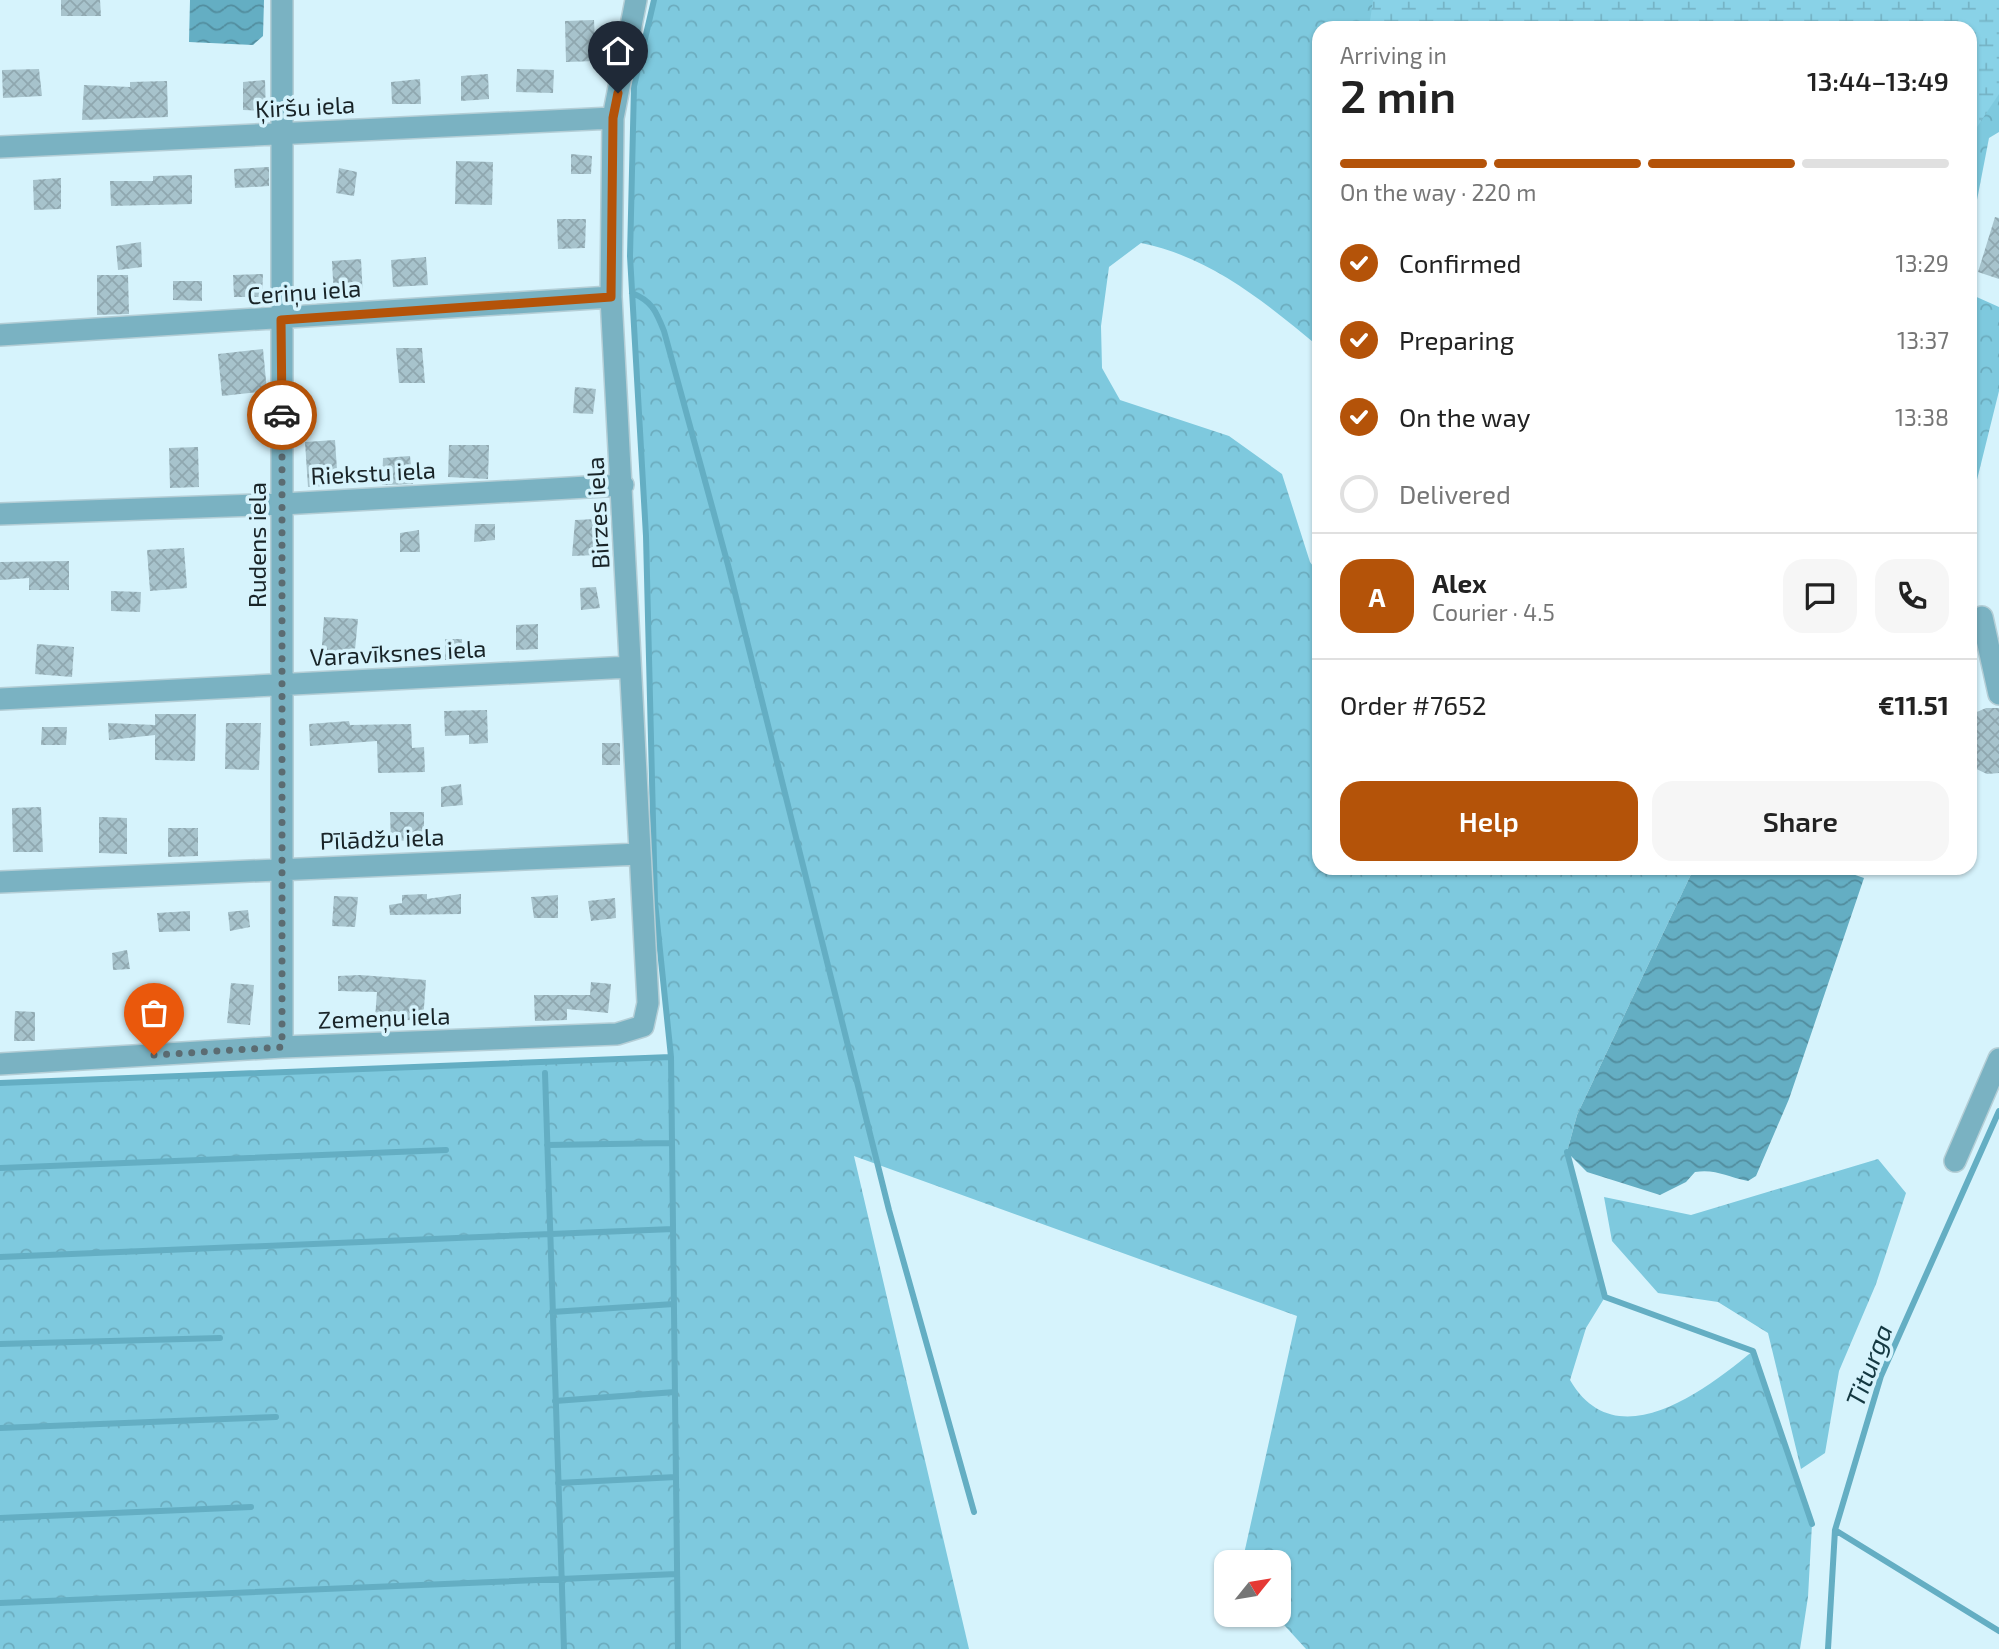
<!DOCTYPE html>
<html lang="en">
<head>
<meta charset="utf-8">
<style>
	body { margin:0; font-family:"Exo 2",sans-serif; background:#f6f6f6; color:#222; height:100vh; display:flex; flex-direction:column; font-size:26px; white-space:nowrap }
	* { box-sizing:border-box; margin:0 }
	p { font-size:23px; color:#767676 }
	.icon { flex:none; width:38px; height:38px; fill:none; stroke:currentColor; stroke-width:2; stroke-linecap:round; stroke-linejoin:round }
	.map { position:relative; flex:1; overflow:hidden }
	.drawer { position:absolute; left:1312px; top:21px; width:665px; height:854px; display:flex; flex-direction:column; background:#fff; border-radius:21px; box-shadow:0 2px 5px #0004 }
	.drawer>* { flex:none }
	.needle { width:46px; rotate:60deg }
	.buttons { position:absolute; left:1214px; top:1550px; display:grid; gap:14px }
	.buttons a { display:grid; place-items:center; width:77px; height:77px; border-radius:14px; background:#fff; box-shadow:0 2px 5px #0004; font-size:35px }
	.pin { position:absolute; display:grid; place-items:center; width:60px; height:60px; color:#fff; margin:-72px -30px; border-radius:50% 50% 50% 0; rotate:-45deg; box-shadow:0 0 7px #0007 }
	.pin .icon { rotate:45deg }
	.courier { position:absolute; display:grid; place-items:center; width:70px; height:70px; margin:-35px; border:5px solid #b45309; border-radius:50%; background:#fff; color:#222; box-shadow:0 2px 9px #0007 }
	.overview em { font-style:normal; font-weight:600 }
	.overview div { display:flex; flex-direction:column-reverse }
	.overview { display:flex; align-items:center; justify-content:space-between; height:119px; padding:0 28px }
	h1 { font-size:46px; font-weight:600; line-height:52px }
	.bar { display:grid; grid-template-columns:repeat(4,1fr); gap:10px 7px; align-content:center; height:84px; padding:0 28px }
	.bar i { height:9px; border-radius:5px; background:#e0e0e0 }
	.bar .active { background:#b45309 }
	.bar p { grid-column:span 4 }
	.line { display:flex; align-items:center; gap:18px; padding:0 28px; border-top:2px solid #e0e0e0 }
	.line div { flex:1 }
	.round { display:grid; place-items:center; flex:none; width:74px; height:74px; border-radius:21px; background:#f6f6f6 }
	ol { padding:0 28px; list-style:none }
	li { display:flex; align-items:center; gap:21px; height:77px }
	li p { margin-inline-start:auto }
	li .icon { padding:7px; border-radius:50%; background:#b45309; color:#fff; stroke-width:4 }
	li:last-child { color:#767676 }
	li i { width:38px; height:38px; border:4px solid #e0e0e0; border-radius:50% }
	.cta { display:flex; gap:14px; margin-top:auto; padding:14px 28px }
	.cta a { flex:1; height:80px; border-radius:21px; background:#b45309; color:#fff; font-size:28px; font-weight:600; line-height:80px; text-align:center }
	.cta a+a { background:#f6f6f6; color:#222 }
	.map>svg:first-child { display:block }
</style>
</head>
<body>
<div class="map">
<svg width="1999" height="1649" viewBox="0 0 1999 1649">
	<defs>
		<pattern id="forest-crowns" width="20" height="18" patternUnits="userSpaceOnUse" patternTransform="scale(1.75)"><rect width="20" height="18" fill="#7ec9de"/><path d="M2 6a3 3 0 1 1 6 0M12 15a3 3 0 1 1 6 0" fill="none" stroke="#6cacbe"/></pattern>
		<pattern id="wetland-marsh" width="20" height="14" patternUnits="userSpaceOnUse" patternTransform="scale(1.75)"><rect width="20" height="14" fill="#89d2e7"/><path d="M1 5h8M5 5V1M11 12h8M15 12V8" fill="none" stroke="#76b4c6"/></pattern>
		<pattern id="water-waves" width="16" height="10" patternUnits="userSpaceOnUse" patternTransform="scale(1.75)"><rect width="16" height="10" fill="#64aec3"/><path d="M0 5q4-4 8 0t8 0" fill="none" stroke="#528d9e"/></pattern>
		<pattern id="building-cross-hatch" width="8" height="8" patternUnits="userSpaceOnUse" patternTransform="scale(1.75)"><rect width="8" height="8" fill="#a7c3cc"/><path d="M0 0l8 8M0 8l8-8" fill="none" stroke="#8fa7af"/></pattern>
	</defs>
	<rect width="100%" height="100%" fill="#d6f3fc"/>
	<path fill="url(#forest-crowns)" d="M654,0H1999V132L1989,138L1971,231L1970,28H1320L1319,347C1266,303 1211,257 1141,243L1109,267L1101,326L1102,368L1120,400L1229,436L1282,474L1310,562L1319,574L1320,868H1694L1577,1115L1567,1152L1605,1297L1586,1328L1570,1380C1616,1459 1704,1391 1753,1351L1812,1524L1808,1597L1800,1649H1306L1275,1615H1279V1563H1242L1297,1316L854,1156L969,1649H0V1083L670,1057L655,902L646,536L630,256L634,86Z
		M1970,294L1999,307V391L1971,504Z
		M1878,1159L1906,1193L1876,1284L1839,1371L1825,1453L1801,1469L1768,1333L1718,1302L1658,1293L1612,1241L1604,1197L1691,1215Z"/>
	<path fill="url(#wetland-marsh)" d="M1373,0H1999V94L1971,136L1970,28H1369Z"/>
	<path fill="url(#water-waves)" d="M190,0H264L263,36L253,45L189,42Z
		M1694,868H1835L1864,878L1789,1099L1756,1176L1748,1181C1726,1177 1717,1169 1695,1172L1686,1182L1660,1195L1587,1172L1567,1152L1577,1115Z"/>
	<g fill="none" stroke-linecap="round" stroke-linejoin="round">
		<path stroke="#64aec3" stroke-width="6" d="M632,293C652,301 656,311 664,331L728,565L889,1210L974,1512
			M671,1057L678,1649
			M545,1073L564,1649
			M0,1083L671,1057L655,902L646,536L630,256L634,86L654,0
			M547,1145L672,1143
			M1567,1152L1605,1297L1753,1351L1812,1524
			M0,1168L446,1150
			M0,1257L673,1229
			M552,1312L674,1304
			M0,1344L220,1338
			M555,1401L675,1392
			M0,1428L276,1417
			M558,1483L676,1477
			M0,1518L251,1507
			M1835,1530L1999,1631
			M0,1603L677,1574
			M1828,1649L1835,1530L1881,1376L1999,1111"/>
	</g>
	<path fill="url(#building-cross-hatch)" d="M61,0H100L101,16H61Z
		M594,20L596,61L566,62L565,21Z
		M39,69L42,96L3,98L2,70Z
		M517,69L554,70L553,93L516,92Z
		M488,74L489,99L461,101V76Z
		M420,79L421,104H392L391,82Z
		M265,80L266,111L243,110V82Z
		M167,81L168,117L82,120L84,85L130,87V82Z
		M571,154L592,156L591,174H571Z
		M456,161L493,162L492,205L455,204Z
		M269,167V186L235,188L234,169Z
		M339,168L357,172L354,196L336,193Z
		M192,175V204L111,206L110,181H153V176Z
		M61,178V209L34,210L33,180Z
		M1995,217L1999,218V279L1978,272Z
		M557,219H586L585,248L558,249Z
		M141,242L142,267L118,270L116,246Z
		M426,257L428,285L393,287L391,260Z
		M361,259L363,297L334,299L332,261Z
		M263,274L262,297H234L233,275Z
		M97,275H128L129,314L97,315Z
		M173,281H202V301L173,300Z
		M396,348H422L425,383H399Z
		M263,349L267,391L222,396L218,354Z
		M575,387L596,389L593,414L573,413Z
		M335,440L338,485L308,487L305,442Z
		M449,445H489L488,479L448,477Z
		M198,447L199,487L170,488L169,448Z
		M410,456L413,484L382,485L383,458Z
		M597,519V555L572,556L575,520Z
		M475,524H495V540L474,542Z
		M419,530L420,552H400V533Z
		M184,548L187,588L150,591L147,550Z
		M69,561V590H29V578L0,580V562Z
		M596,587L600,608L581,610L580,588Z
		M111,591L141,592L140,612L111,611Z
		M324,617L358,619L354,660L321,658Z
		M538,624V649L516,650V625Z
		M445,639H462V660H445Z
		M37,644L74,647L72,677L35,674Z
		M1986,708H1999V773L1987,774L1970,766V715Z
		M487,710L488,743L469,744V735L445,736L444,711Z
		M155,714H196L195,761L155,760V735L109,740L108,723L155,725Z
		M349,721L350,725L411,724L412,748L424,747L425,772L378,773L377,741L310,746L309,724Z
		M226,723H261L259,770L225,769Z
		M42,727H67L66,745H41Z
		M602,743H620V765H602Z
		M461,784L463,805L441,807V787Z
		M41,807L43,852H13L12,808Z
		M390,812H424V840L391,841Z
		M99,817L127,818V854L99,853Z
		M168,828H198V856L168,857Z
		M427,894V899L461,894V914L390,915L389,905L402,903V895Z
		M558,895V918H534L531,897Z
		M334,896L358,897L355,927L332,926Z
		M615,898L616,918L591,921L588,901Z
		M248,910L250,927L230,931L228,912Z
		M190,911V931L159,932L157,913Z
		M127,950L130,969L113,970L112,953Z
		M360,975L426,980L423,1021L375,1018L377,992L338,991V976Z
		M591,982L611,984L608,1013L567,1009V1020L535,1021L534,995H590Z
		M231,983L254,985L250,1025L227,1023Z
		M15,1011L35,1012V1041H14Z"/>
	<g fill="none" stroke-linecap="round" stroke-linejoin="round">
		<defs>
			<path id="minor" d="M282,0V1047
				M0,147L613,118
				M0,335L611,297
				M0,514L282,504L623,485
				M1982,617L1999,694
				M0,699L630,667
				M0,882L640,854
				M0,1064L282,1047L617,1034L643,1026L648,1003L611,297L613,118L636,0
				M1955,1161L1999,1059"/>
		</defs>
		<use href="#minor" stroke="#b4ced6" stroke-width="24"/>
		<use href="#minor" stroke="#7ab2c2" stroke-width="21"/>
	</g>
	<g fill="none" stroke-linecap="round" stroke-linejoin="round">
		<path stroke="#5b6c72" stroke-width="7" stroke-dasharray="0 12.6" d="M154,1055L282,1047V415"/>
		<path stroke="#b45309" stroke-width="9" d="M282,415L281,320L611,297L613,118L618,93"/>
	</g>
	<g text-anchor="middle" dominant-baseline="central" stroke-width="7" stroke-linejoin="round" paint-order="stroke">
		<g font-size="24" fill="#192428" stroke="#d6f3fc">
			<text transform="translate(305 106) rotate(-3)">Ķiršu iela</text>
			<text transform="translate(304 291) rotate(-4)">Ceriņu iela</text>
			<text transform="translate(373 472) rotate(-3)">Riekstu iela</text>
			<text transform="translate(597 513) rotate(-93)">Birzes iela</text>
			<text transform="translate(256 545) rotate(-90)">Rudens iela</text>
			<text transform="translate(398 652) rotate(-3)">Varavīksnes iela</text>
			<text transform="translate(382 838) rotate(-2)">Pīlādžu iela</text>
			<text transform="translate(384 1017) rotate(-2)">Zemeņu iela</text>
		</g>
		<g font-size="26" font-style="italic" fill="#143841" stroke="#d6f3fc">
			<text transform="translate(1868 1365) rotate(-69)">Titurga</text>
		</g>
	</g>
</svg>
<div class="buttons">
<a><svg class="needle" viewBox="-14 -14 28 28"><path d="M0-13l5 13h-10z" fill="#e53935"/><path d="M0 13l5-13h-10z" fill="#767676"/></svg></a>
</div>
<div class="pin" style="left:154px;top:1055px;background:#ea580c"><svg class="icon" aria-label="bag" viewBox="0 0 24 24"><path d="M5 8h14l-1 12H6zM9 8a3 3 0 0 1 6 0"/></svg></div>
<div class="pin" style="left:618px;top:93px;background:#1f2937"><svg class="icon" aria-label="home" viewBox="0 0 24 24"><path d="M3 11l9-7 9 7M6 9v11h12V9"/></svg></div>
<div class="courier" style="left:282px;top:415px"><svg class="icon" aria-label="car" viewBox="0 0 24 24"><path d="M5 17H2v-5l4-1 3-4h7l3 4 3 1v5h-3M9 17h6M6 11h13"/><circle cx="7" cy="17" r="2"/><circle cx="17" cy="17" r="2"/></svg></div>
<section class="drawer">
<div class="overview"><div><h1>2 min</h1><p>Arriving in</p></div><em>13:44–13:49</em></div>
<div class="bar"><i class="active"></i><i class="active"></i><i class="active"></i><i></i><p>On the way · 220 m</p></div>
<ol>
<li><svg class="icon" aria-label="check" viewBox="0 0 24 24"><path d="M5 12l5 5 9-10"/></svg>Confirmed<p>13:29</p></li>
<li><svg class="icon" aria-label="check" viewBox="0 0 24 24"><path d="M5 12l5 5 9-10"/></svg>Preparing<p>13:37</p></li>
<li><svg class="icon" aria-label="check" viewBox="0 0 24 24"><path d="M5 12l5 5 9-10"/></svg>On the way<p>13:38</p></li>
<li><i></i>Delivered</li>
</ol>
<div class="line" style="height:126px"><b class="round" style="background:#b45309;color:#fff">A</b><div><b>Alex</b><p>Courier · 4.5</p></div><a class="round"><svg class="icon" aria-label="chat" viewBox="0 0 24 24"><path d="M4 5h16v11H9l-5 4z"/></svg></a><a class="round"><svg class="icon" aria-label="phone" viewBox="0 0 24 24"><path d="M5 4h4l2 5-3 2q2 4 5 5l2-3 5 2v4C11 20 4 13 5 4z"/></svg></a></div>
<div class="line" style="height:91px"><div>Order #7652</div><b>€11.51</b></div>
<div class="cta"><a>Help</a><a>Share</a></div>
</section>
</div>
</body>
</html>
